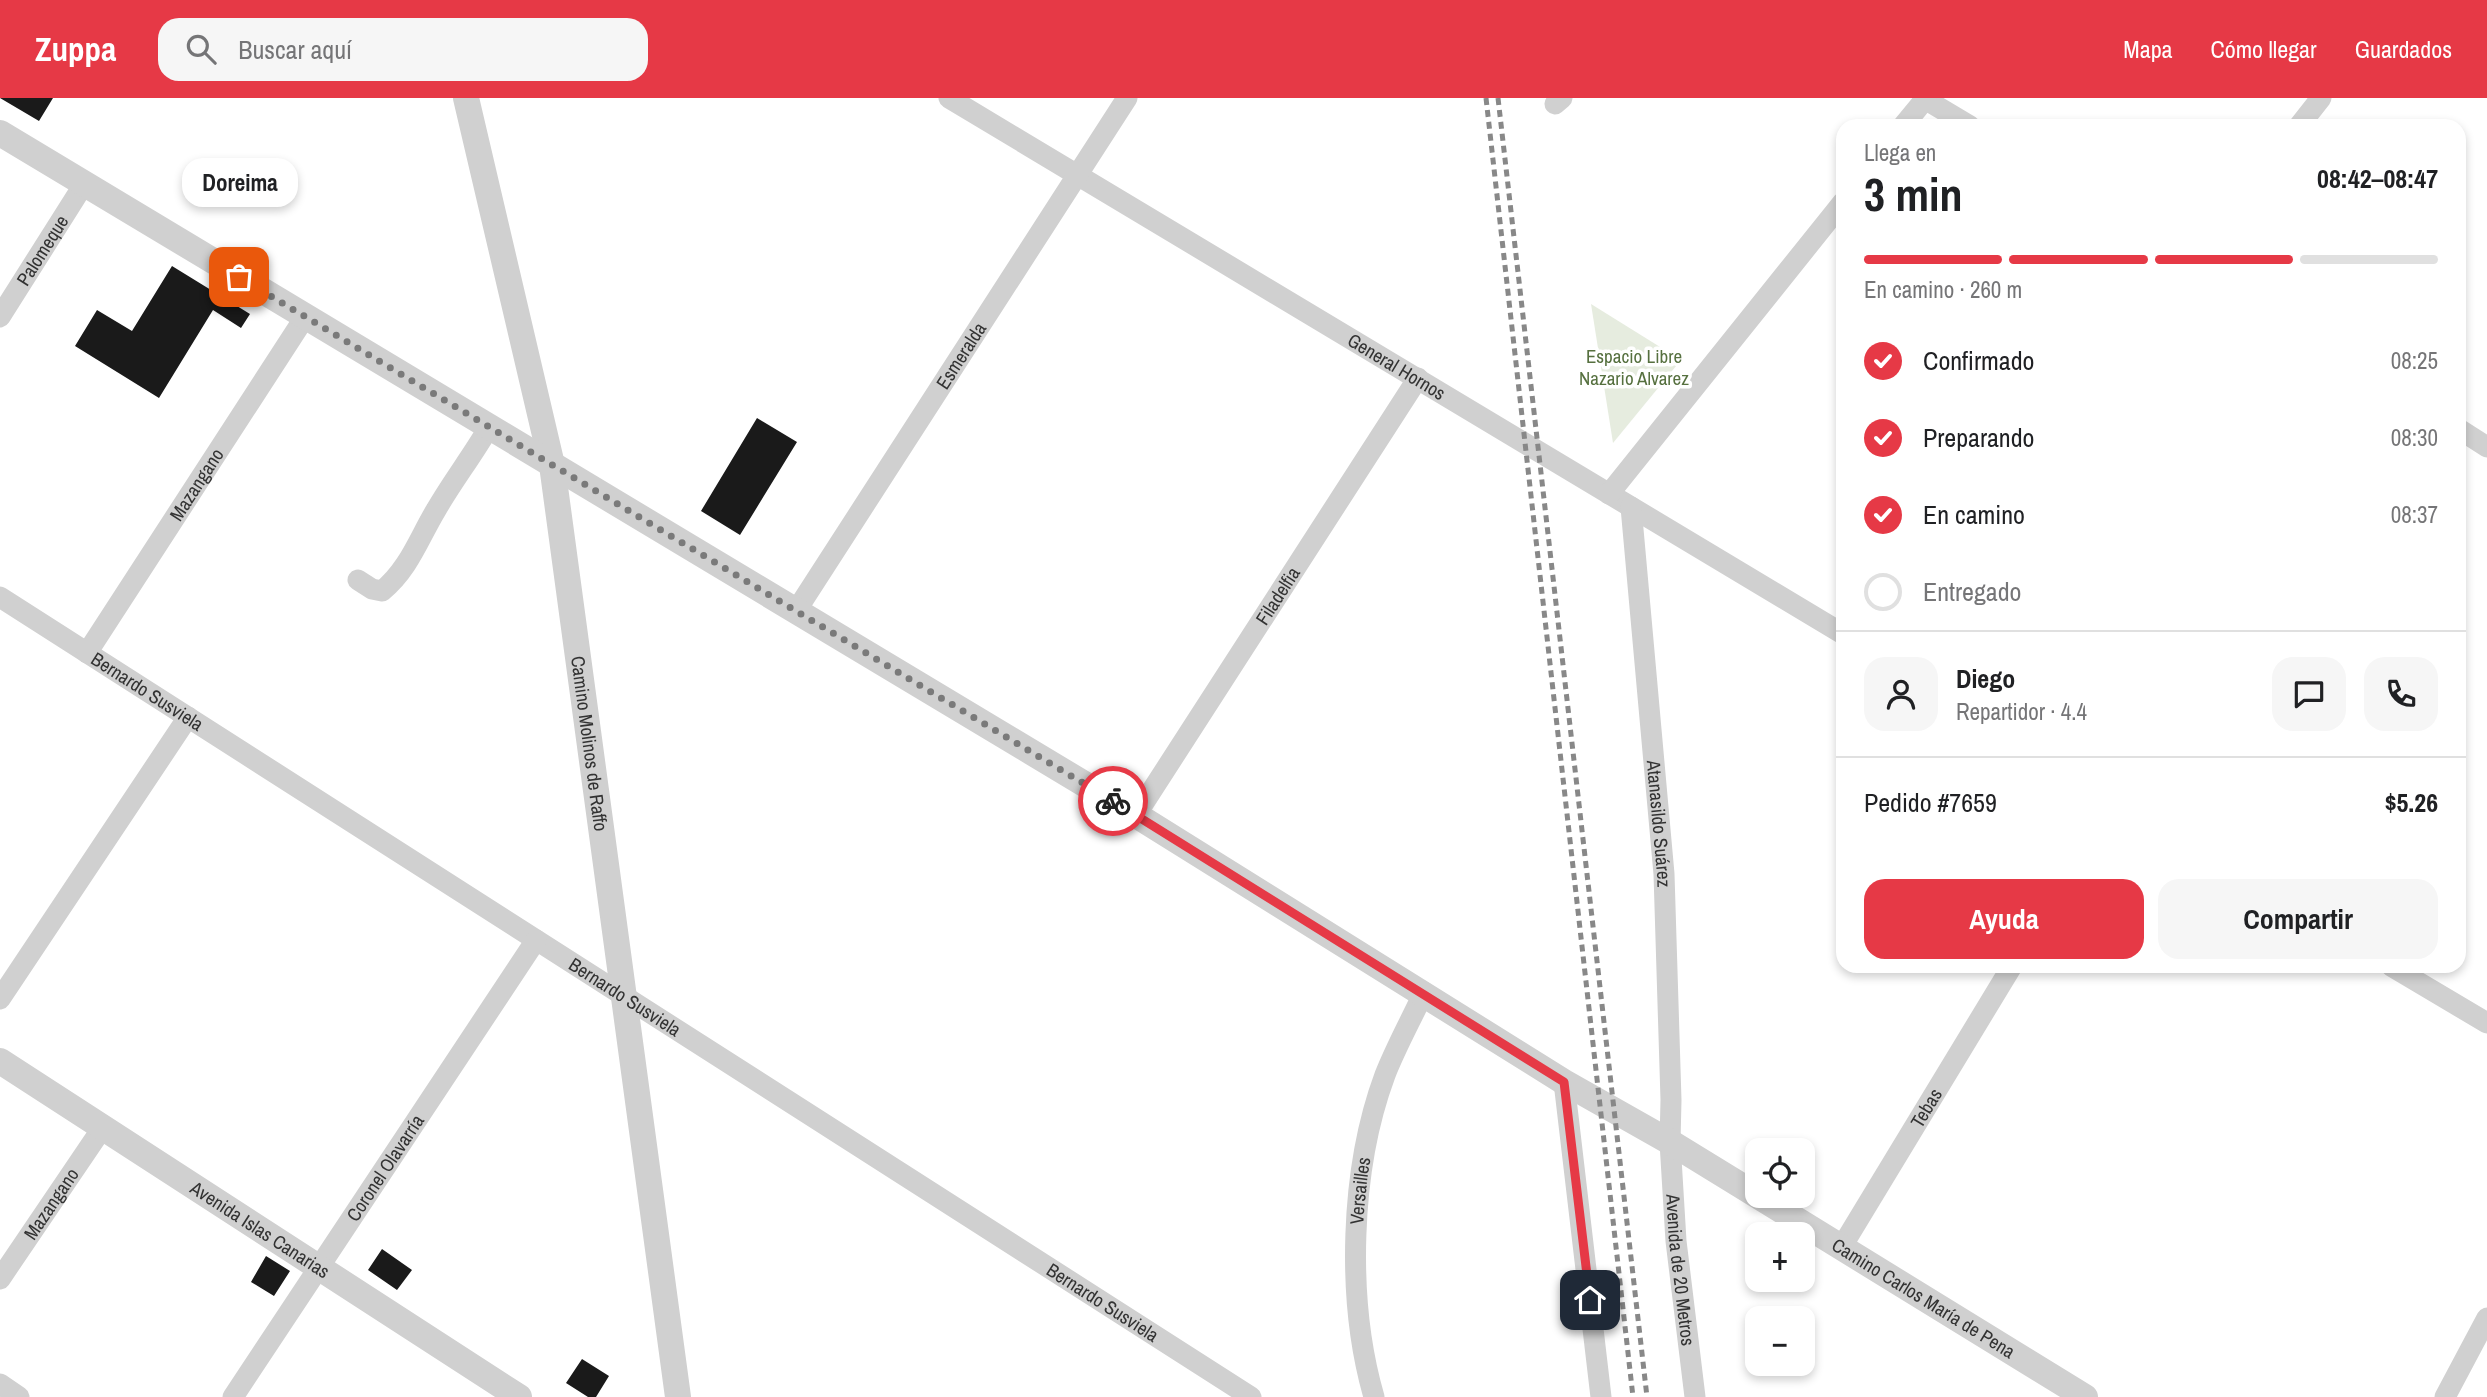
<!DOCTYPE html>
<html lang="es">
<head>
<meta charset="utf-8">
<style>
	body { margin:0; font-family:"Archivo Narrow",sans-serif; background:#f6f6f6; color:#202124; height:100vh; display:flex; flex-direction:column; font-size:26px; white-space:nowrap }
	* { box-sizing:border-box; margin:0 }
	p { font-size:23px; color:#757577 }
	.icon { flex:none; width:38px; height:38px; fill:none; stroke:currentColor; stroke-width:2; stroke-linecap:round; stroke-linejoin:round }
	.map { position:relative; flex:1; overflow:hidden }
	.sheet { position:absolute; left:1836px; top:21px; width:630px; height:854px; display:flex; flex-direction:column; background:#fff; border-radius:21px; box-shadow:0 4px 10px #0003 }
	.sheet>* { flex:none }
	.tools { position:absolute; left:1745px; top:1040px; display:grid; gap:14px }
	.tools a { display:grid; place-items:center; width:70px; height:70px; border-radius:14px; background:#fff; box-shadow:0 4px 10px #0003; font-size:35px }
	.pin { position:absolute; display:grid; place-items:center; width:60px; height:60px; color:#fff; margin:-30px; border-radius:14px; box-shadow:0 4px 10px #0006 }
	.courier { position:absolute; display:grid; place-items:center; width:70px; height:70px; margin:-35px; border:5px solid #e63946; border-radius:50%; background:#fff; color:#222; box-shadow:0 2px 9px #0007 }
	.bubble { position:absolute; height:49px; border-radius:21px; background:#fff; box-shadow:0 4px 10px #0003; font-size:23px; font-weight:700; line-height:49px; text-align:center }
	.summary em { font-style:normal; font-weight:700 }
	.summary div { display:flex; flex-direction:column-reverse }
	.summary { display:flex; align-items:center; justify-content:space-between; height:119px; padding:0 28px }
	h1 { font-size:46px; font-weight:700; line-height:52px }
	.bar { display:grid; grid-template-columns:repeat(4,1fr); gap:10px 7px; align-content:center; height:84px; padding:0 28px }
	.bar i { height:9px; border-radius:5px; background:#e0e0e0 }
	.bar .active { background:#e63946 }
	.bar p { grid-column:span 4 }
	.line { display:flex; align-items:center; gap:18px; padding:0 28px; border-top:2px solid #e0e0e0 }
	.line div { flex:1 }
	.round { display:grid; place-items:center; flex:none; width:74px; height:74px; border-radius:21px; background:#f6f6f6 }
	ol { padding:0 28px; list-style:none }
	li { display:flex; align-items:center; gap:21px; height:77px }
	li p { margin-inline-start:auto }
	li .icon { padding:7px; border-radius:50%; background:#e63946; color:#fff; stroke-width:4 }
	li:last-child { color:#757577 }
	li i { width:38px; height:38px; border:4px solid #e0e0e0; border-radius:50% }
	.action { display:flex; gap:14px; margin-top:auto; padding:14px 28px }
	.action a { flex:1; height:80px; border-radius:21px; background:#e63946; color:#fff; font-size:28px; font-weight:700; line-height:80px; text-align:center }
	.action a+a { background:#f6f6f6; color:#202124 }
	header { display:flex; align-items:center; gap:42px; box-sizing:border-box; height:98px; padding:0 35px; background:#e63946; color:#fff }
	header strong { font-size:33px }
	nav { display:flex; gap:38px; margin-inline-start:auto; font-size:24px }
	.search { width:490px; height:63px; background:#f6f6f6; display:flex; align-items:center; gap:18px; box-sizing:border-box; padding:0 24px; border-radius:21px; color:#757577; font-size:26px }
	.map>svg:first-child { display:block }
</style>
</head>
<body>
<header>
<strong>Zuppa</strong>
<div class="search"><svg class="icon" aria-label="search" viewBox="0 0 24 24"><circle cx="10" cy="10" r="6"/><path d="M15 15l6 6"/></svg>Buscar aquí</div>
<nav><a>Mapa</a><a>Cómo llegar</a><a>Guardados</a></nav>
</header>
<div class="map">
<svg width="2487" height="1299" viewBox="0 0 2487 1299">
	<rect width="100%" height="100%" fill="#fff"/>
	<path fill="#e6ecdf" d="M1591,206L1681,262L1613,345Z"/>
	<path fill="#1a1a1a" d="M0,0H53L39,23Z
		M172,168L250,216L241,230L213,212L159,300L75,248L97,212L132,233Z
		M757,320L797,344L740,437L701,413Z
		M382,1151L412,1172L397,1192L368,1172Z
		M266,1158L290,1173L274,1198L251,1184Z
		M582,1261L609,1278L596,1299H588L566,1285Z"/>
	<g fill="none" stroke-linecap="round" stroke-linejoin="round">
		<g stroke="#d0d0d0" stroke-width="21">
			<path id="s1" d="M949,0L1843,536"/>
			<path d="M1923,0L1970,28"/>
			<path d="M1555,6L1562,0"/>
			<path d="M1903,28L1926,0"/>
			<path d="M2299,28L2321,0"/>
			<path id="s2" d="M0,219L84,86"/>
			<path d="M2459,331L2487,349"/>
			<path d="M1609,396L1843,104"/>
			<path id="s3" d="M1631,409L1664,776L1671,1002L1670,1044L1676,1143L1695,1299"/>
			<path d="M358,482L372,491L382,493C409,471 419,440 436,412C452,384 473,357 489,329"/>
			<path id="s4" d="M0,499L1251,1299"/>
			<path id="s5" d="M796,513L1127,0"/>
			<path id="s6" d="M87,555L305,219"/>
			<path id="s7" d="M1136,717L1418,280"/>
			<path d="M2391,868L2487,925"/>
			<path d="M0,901L188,619"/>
			<path d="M1564,984L1601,1299"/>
			<path id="s8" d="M1841,1150L2012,868"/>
			<path id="s9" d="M0,1181L103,1029"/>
			<path d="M0,1286L19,1299"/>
			<path id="s10" d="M233,1299L536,842"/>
			<path id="s11" d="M1374,1299C1346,1202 1350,1071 1385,977C1396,949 1411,922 1424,894"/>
			<path d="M2445,1299L2487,1220"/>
		</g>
		<g stroke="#d0d0d0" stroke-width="26">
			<path id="s12" d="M466,0L552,367L678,1299"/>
			<path id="s13" d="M0,35L1136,717L1564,984L1670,1044L2085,1299"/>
			<path id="s14" d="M0,963L519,1299"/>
		</g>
		<path stroke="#888" stroke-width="5" stroke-dasharray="7 5" stroke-linecap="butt" d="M1486,0L1633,1299
			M1498,0L1647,1299"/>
	</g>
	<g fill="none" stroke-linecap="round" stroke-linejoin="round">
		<path stroke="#7a7a7a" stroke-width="7" stroke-dasharray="0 12.6" d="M239,179L1113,703"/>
		<path stroke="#e63946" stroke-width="9" d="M1113,703L1564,984L1590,1202"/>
	</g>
	<g text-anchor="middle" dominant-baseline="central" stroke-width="7" stroke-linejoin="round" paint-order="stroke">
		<g font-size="19" fill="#333" stroke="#fff">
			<text stroke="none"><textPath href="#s2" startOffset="79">Palomeque</textPath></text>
			<text stroke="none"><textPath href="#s5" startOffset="304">Esmeralda</textPath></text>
			<text stroke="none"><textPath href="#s1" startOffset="522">General Hornos</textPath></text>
			<text stroke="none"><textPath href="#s6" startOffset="201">Mazangano</textPath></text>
			<text stroke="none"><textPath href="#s7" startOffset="261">Filadelfia</textPath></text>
			<text stroke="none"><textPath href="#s4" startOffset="175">Bernardo Susviela</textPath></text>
			<text stroke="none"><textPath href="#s12" startOffset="658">Camino Molinos de Raffo</textPath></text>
			<text stroke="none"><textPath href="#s3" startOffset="318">Atanasildo Suárez</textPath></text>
			<text stroke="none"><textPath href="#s4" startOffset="742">Bernardo Susviela</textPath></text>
			<text stroke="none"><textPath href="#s8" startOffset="164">Tebas</textPath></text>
			<text stroke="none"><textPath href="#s10" startOffset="275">Coronel Olavarría</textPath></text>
			<text stroke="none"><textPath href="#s11" startOffset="208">Versailles</textPath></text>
			<text stroke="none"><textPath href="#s9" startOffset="91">Mazangano</textPath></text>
			<text stroke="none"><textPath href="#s14" startOffset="310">Avenida Islas Canarias</textPath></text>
			<text stroke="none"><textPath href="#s3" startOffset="765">Avenida de 20 Metros</textPath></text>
			<text stroke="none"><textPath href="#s13" startOffset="2249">Camino Carlos María de Pena</textPath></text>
			<text stroke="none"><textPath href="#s4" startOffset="1309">Bernardo Susviela</textPath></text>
		</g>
		<g font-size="19" fill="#56703f" stroke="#fff">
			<text x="1634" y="258">Espacio Libre<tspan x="1634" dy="22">Nazario Alvarez</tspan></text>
		</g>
	</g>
</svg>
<div class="tools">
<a><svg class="icon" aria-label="locate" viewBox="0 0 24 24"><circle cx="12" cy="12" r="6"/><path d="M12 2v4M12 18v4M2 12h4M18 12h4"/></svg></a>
<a>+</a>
<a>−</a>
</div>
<div class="pin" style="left:239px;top:179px;background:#ea580c"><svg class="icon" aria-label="bag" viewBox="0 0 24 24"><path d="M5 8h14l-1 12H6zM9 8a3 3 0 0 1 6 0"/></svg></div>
<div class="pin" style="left:1590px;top:1202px;background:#1f2937"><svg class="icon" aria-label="home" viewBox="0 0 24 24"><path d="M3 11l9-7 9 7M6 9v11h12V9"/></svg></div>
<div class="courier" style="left:1113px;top:703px"><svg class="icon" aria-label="bike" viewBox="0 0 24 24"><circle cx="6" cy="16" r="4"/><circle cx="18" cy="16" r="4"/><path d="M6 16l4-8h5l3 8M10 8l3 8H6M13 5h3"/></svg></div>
<div class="bubble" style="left:182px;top:60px;width:116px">Doreima</div>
<section class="sheet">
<div class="summary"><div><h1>3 min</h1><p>Llega en</p></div><em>08:42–08:47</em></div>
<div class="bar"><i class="active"></i><i class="active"></i><i class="active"></i><i></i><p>En camino · 260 m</p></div>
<ol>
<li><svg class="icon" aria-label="check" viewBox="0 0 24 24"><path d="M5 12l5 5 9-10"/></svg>Confirmado<p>08:25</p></li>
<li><svg class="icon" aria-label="check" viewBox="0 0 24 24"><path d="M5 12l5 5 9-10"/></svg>Preparando<p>08:30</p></li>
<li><svg class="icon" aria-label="check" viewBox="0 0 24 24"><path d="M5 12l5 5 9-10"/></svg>En camino<p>08:37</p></li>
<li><i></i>Entregado</li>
</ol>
<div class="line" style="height:126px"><a class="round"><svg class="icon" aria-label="person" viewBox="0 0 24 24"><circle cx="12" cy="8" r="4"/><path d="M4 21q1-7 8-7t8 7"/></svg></a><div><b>Diego</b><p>Repartidor · 4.4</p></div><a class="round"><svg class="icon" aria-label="chat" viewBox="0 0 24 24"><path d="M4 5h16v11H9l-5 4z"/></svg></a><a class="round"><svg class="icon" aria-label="phone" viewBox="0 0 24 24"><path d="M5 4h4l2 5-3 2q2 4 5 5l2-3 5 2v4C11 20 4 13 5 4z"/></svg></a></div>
<div class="line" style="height:91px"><div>Pedido #7659</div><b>$5.26</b></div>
<div class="action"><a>Ayuda</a><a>Compartir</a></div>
</section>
</div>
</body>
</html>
